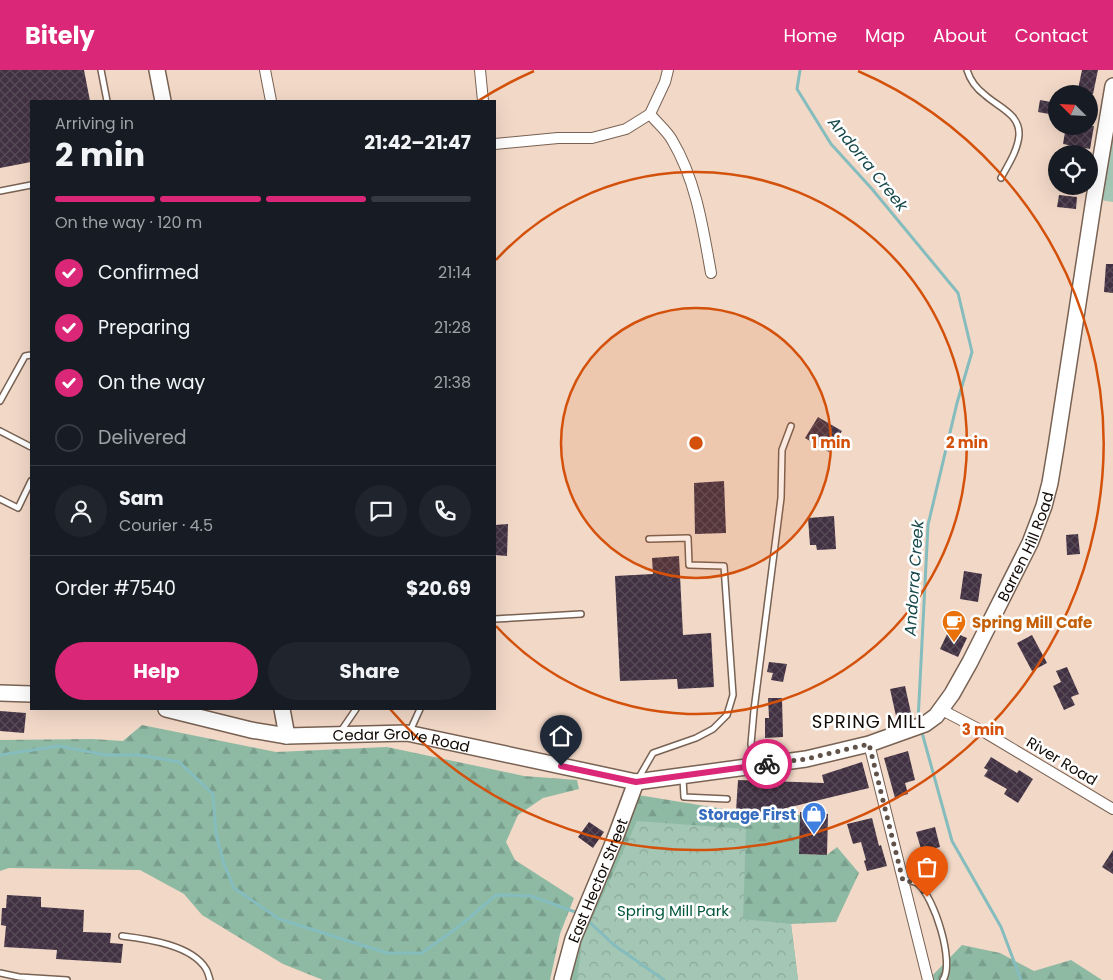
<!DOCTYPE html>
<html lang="en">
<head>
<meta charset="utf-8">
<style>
	body { margin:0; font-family:Poppins,sans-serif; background:#20242c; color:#f1f3f6; height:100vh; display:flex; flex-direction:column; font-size:19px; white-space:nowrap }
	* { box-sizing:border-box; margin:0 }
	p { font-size:16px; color:#9ea1a6 }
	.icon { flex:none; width:28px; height:28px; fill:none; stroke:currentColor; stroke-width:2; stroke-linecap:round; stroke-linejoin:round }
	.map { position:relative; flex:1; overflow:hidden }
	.details { position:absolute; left:30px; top:30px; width:466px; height:610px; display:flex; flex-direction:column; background:#171b24; border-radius:0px; box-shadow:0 5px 20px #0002 }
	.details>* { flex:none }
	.needle { width:32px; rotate:294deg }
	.buttons { position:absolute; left:1048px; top:15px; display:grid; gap:10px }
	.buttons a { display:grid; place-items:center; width:50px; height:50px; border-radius:50%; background:#171b24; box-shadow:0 5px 20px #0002; font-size:25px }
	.pin { position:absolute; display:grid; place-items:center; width:42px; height:42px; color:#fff; margin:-51px -21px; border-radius:50% 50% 50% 0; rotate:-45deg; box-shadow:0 0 5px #0007 }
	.pin .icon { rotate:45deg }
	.courier { position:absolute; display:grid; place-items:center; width:50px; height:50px; margin:-25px; border:4px solid #db2777; border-radius:50%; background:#fff; color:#222; box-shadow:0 1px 6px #0007 }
	.overview em { font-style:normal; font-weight:700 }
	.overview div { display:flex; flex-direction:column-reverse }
	.overview { display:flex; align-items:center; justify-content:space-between; height:85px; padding:0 25px }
	h1 { font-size:32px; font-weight:700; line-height:38px }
	.bar { display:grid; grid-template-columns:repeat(4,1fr); gap:8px 5px; align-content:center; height:60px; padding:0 25px }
	.bar i { height:6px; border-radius:4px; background:#363941 }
	.bar .active { background:#db2777 }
	.bar p { grid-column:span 4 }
	.line { display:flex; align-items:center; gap:12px; padding:0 25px; border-top:1px solid #363941 }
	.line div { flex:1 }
	.round { display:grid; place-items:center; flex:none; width:52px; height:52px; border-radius:26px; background:#20242c }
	ol { padding:0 25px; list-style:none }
	li { display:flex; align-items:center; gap:15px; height:55px }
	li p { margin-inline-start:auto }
	li .icon { padding:5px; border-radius:50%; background:#db2777; color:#fff; stroke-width:4 }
	li:last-child { color:#9ea1a6 }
	li i { width:28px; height:28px; border:2px solid #363941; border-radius:50% }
	.primary-button { display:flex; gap:10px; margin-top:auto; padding:10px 25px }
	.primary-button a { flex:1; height:58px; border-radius:30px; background:#db2777; color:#fff; font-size:20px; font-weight:700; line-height:58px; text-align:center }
	.primary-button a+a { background:#20242c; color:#f1f3f6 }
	header { display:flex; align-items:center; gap:30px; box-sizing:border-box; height:70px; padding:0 25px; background:#db2777; color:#fff }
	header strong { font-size:24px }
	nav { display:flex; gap:28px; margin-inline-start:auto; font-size:18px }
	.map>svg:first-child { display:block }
</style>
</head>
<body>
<header>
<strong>Bitely</strong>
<nav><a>Home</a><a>Map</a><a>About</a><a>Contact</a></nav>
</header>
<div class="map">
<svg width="1113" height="910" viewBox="0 0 1113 910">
	<defs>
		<pattern id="forest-firs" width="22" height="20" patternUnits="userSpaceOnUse" patternTransform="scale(1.25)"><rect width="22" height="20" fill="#8ebaa4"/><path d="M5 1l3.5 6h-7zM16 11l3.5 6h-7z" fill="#799f8c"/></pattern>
		<pattern id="park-crowns" width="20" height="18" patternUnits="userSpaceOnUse" patternTransform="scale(1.25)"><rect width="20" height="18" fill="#a4c6b4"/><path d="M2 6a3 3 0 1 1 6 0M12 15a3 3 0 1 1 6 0" fill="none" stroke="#8ca999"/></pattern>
		<pattern id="building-cross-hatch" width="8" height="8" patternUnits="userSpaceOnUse" patternTransform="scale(1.25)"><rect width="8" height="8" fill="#413142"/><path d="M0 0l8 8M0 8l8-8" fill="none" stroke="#594c59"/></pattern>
	</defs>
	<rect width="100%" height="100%" fill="#f2d8c7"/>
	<path fill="url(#forest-firs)" d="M142,655L276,682L387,677L524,706L577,710L579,719L543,728L518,745L506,772L515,790L574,828L560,864L550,910H323L283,894L202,845L184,824L140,800L9,798L0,801V670L92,669L123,671Z
		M632,724L736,741L800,745V784L827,785L837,777L859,803L836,852L791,854L798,910H565Z
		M962,875L1000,883L1034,901L1071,890L1102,910H928Z"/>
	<path fill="url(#park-crowns)" d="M637,751L746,759L743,849L791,854L798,910H577L582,871Z"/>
	<path fill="#a4c6b4" d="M1113,16V132L1094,129Z"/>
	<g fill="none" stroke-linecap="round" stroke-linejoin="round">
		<path stroke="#85bcbd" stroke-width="3" d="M800,0L797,19L831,74L872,119L958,223L972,282L957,333L928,455L918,651
			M921,659L952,771L1001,857L1021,910
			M0,685L59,676L106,685H139L179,692L213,724L216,764L224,794L234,818L279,849L387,883H422L462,854L496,825L531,826L578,843
			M585,848L614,875L664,910"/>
	</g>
	<path fill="url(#building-cross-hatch)" d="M0,0H84L90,31H31V92L0,98Z
		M1082,0H1098L1093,24H1077Z
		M1040,30L1051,32L1049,44L1038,42Z
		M1066,56H1094L1090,79L1063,74Z
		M1059,125L1077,127L1076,139L1057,137Z
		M1106,194H1113V223L1104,222Z
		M818,347L842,361L829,382L805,368Z
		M724,411L726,463L695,464L694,413Z
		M834,446L836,479L817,480L816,475H810L808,448Z
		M508,454L507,486L495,485V455Z
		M1078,464L1080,484L1067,485L1066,465Z
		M679,486L683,565L711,563L714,617L678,619L677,609L620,611L615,506L653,504L652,488Z
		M964,501L982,504L978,532L960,529Z
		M949,560L967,568L958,587L940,579Z
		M1032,565L1047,593L1032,601L1017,573Z
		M769,592L787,594L783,612L771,610L773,603L767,602Z
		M1067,597L1079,624L1071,627L1075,635L1064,640L1053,616L1061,612L1056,601Z
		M905,616L911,643L896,646L890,619Z
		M768,628H782L783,667L765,668V648H769Z
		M0,641L26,643L24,663L0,661Z
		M908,681L915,710L905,713L908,724L895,728L884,688Z
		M991,687L1017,703L1019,700L1033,709L1018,733L1004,724L1007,719L984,706L988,700L984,698Z
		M862,692L869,718L770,742L771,743L736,741L738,710L824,713L822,705Z
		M800,742L828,744L827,785L799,784Z
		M872,748L879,776L881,775L887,796L867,801L864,791L866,790L861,772L853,774L847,754Z
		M589,752L604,762L593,778L578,767Z
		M935,757L940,777L922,782L916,762Z
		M1113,780V804L1102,797Z
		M7,825L41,827V837L84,840L83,862L111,863L110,873L123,874L121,893L56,889L57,880L4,877L6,856L1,855L2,838H6Z"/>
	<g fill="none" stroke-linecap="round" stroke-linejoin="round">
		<defs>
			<path id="lane" d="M101,0L107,31
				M967,0C970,10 977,19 985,25C998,37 1020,44 1019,65C1018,80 1008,95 1001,108
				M0,121L31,115
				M0,331L25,286L31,285
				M0,361L31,377
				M0,429L18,438L31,411
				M495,549L581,544
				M341,661L356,639
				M410,661L420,639
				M754,695L751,674L754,640L781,428L782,380L791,356
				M683,708L684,727L727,729
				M638,709L653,683L696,668L713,659L727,645L733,625L724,496L689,495L688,468L649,469
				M903,811C909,811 914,810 918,814C934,827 955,892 943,910
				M122,866C147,869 192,875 206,899C208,902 209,907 210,910
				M0,903L19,907L67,910"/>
			<path id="street" d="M265,0L271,31
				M480,0L483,31
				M650,44C657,53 667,61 672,70C696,110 703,158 711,203
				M495,74L558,68H592L626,59L650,44L665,12L668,0
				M942,640L986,663L1113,739
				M869,674L928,910"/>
			<g id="secondary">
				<path d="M157,0L163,31"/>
				<path d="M0,623L31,624"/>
				<path id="s1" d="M166,639L251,660L287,666L407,663L636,712L806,689L869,674L925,654L936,646L952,624L970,592L1030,473L1044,436L1050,413L1056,377L1094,129L1113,16"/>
				<path d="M282,639L287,666"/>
				<path id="s2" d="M562,910L573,869L614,771L636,712"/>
			</g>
		</defs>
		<use href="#lane" stroke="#786253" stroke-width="8"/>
		<use href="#street" stroke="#786253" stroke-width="12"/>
		<use href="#secondary" stroke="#786253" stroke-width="18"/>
		<use href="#lane" stroke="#fff" stroke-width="5"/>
		<use href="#street" stroke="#fff" stroke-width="10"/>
		<use href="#secondary" stroke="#fff" stroke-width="15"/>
	</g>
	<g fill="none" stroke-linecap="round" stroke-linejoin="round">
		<path stroke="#605249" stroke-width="5" stroke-dasharray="0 9" d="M767,694L806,689L869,674L903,811L916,812L927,827"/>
		<path stroke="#db2777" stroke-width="6" d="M561,696L636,712L767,694"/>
	</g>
	<circle cx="696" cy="373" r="135" fill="#d3510b" fill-opacity=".12"/>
	<g fill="none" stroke="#d3510b" stroke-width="2.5">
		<circle cx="696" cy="373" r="135"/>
		<path d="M496 190A271 271 0 1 1 496 556"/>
		<path d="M478 31A406 406 0 0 1 534 1M858 1A406 406 0 1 1 390 639"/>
	</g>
	<defs>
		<symbol id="cafe-pin" viewBox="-11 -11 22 30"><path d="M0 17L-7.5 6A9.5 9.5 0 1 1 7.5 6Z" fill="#e8710a" stroke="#fff"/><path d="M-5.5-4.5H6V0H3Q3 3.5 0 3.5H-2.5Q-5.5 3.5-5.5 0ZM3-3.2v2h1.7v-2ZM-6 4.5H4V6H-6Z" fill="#fff"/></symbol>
		<symbol id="shop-pin" viewBox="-11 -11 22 30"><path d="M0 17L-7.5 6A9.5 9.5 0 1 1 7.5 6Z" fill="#3f7fe0" stroke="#fff"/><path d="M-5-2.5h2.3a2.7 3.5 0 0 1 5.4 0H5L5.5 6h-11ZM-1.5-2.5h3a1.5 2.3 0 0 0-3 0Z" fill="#fff"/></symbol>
	</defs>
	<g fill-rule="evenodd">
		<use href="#cafe-pin" x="940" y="538" width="28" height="38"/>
		<use href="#shop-pin" x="800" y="730" width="28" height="38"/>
	</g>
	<g text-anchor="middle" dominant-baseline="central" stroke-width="5" stroke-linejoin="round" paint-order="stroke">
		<g font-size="15" fill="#120a05" stroke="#fff">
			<text stroke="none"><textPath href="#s1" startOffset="980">Barren Hill Road</textPath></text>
			<text stroke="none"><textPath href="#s1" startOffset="239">Cedar Grove Road</textPath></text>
			<text transform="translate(1062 691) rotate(31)">River Road</text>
			<text stroke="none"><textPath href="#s2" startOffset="106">East Hector Street</textPath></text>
		</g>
		<g font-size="15" font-weight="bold" fill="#c56008" stroke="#fff" text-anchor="start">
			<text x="972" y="552">Spring Mill Cafe</text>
		</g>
		<g font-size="15" font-weight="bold" fill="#366cbe" stroke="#fff" text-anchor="end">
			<text x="796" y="744">Storage First</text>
		</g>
		<g font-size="15" fill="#02573a" stroke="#fff">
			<text x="673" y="840">Spring Mill Park</text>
		</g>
		<g font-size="16" font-style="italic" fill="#17494b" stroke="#fff">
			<text transform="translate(868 94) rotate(51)">Andorra Creek</text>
			<text transform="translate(914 508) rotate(-86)">Andorra Creek</text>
		</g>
		<g font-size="18" letter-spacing="1" fill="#120a05" stroke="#fff">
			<text x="869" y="651">SPRING MILL</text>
		</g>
	</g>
	<circle cx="696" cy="373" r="8" fill="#d3510b" stroke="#fff" stroke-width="2.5"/>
	<g font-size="15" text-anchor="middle" font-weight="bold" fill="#d3510b" stroke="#fff" stroke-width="5" stroke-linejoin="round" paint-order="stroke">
		<text x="831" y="378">1 min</text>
		<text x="967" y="378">2 min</text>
		<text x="983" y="665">3 min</text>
	</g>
</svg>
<div class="buttons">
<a><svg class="needle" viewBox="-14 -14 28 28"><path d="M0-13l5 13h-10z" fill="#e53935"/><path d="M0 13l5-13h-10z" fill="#9ea1a6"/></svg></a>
<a><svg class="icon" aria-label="locate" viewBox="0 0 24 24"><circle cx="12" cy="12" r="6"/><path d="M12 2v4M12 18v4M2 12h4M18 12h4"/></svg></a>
</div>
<div class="pin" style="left:927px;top:827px;background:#ea580c"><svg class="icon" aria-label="bag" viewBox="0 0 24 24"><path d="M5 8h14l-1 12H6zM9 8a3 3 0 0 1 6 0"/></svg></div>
<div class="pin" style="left:561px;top:696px;background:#1f2937"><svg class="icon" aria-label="home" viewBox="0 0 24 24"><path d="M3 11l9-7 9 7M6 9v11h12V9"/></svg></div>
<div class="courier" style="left:767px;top:694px"><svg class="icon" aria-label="bike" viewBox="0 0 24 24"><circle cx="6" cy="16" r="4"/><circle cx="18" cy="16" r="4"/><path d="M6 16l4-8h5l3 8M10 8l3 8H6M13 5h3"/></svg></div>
<section class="details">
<div class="overview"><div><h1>2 min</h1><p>Arriving in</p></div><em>21:42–21:47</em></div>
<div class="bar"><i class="active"></i><i class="active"></i><i class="active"></i><i></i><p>On the way · 120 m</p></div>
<ol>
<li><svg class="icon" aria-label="check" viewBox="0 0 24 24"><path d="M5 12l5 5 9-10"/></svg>Confirmed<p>21:14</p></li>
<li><svg class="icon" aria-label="check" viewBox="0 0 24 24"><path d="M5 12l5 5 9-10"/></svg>Preparing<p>21:28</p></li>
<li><svg class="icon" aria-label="check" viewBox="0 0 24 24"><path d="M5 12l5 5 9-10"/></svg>On the way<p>21:38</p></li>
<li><i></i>Delivered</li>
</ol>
<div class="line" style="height:90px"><a class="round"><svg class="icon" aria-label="person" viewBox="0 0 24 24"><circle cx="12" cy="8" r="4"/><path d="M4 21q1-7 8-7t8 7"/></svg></a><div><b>Sam</b><p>Courier · 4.5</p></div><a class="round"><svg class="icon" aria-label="chat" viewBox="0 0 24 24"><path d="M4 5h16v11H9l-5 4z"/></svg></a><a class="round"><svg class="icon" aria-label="phone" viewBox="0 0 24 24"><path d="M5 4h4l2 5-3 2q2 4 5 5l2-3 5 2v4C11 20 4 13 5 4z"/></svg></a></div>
<div class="line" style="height:65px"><div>Order #7540</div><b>$20.69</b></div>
<div class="primary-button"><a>Help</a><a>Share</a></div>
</section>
</div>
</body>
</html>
